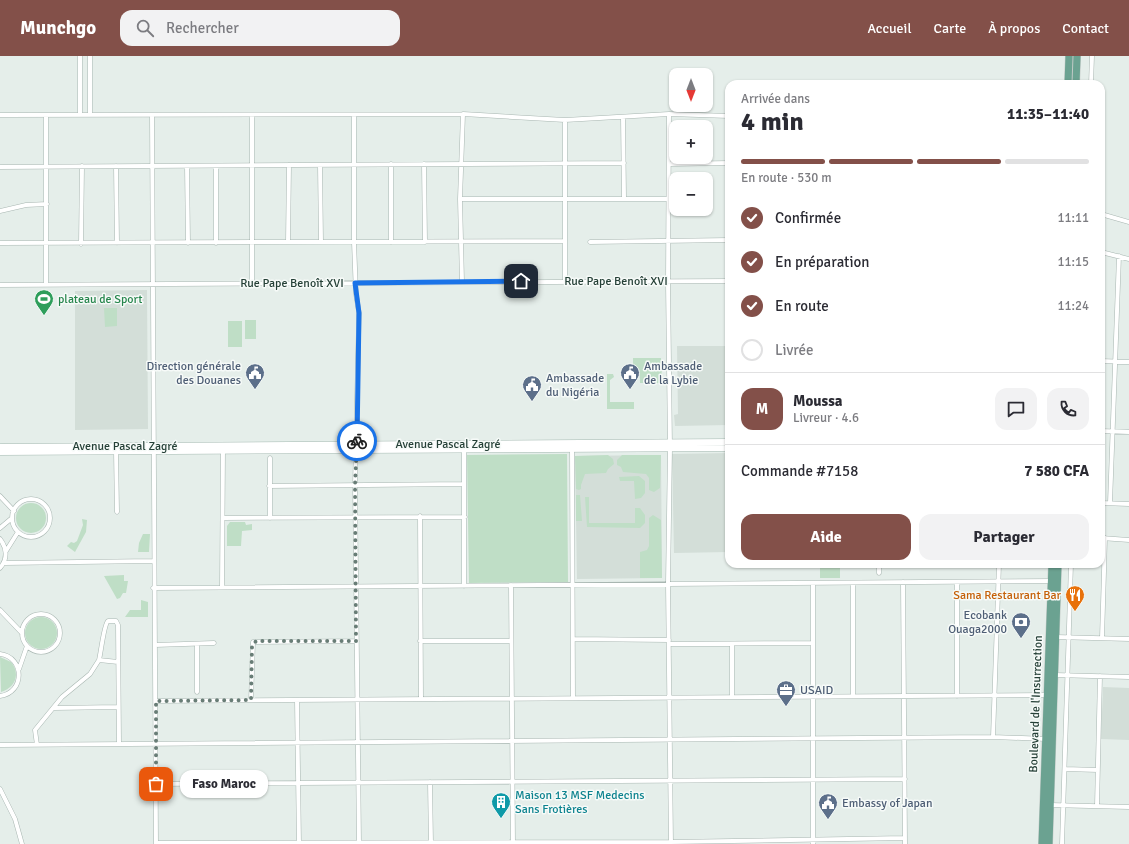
<!DOCTYPE html>
<html lang="fr">
<head>
<meta charset="utf-8">
<style>
	body { margin:0; font-family:Signika,sans-serif; background:#f2f2f3; color:#2b2b33; height:100vh; display:flex; flex-direction:column; font-size:15px; white-space:nowrap }
	* { box-sizing:border-box; margin:0 }
	p { font-size:13px; color:#7c7c81 }
	.icon { flex:none; width:22px; height:22px; fill:none; stroke:currentColor; stroke-width:2; stroke-linecap:round; stroke-linejoin:round }
	.map { position:relative; flex:1; overflow:hidden }
	.panel { position:absolute; left:725px; top:24px; width:380px; height:488px; display:flex; flex-direction:column; background:#fff; border-radius:12px; box-shadow:0 1px 3px #0004 }
	.panel>* { flex:none }
	.needle { width:26px; rotate:180deg }
	.fabs { position:absolute; left:669px; top:12px; display:grid; gap:8px }
	.fabs a { display:grid; place-items:center; width:44px; height:44px; border-radius:8px; background:#fff; box-shadow:0 1px 3px #0004; font-size:20px }
	.pin { position:absolute; display:grid; place-items:center; width:34px; height:34px; color:#fff; margin:-17px; border-radius:8px; box-shadow:0 2px 6px #0006 }
	.courier { position:absolute; display:grid; place-items:center; width:40px; height:40px; margin:-20px; border:3px solid #1a73e8; border-radius:50%; background:#fff; color:#222; box-shadow:0 1px 5px #0007 }
	.bubble { position:absolute; height:28px; border-radius:12px; background:#fff; box-shadow:0 1px 3px #0004; font-size:13px; font-weight:800; line-height:28px; text-align:center }
	.overview em { font-style:normal; font-weight:800 }
	.overview div { display:flex; flex-direction:column-reverse }
	.overview { display:flex; align-items:center; justify-content:space-between; height:68px; padding:0 16px }
	h1 { font-size:26px; font-weight:800; line-height:30px }
	.bar { display:grid; grid-template-columns:repeat(4,1fr); gap:6px 4px; align-content:center; height:48px; padding:0 16px }
	.bar i { height:5px; border-radius:3px; background:#e1e1e2 }
	.bar .selected { background:#835049 }
	.bar p { grid-column:span 4 }
	.line { display:flex; align-items:center; gap:10px; padding:0 16px; border-top:1px solid #e1e1e2 }
	.line div { flex:1 }
	.round { display:grid; place-items:center; flex:none; width:42px; height:42px; border-radius:12px; background:#f2f2f3 }
	ol { padding:0 16px; list-style:none }
	li { display:flex; align-items:center; gap:12px; height:44px }
	li p { margin-inline-start:auto }
	li .icon { padding:4px; border-radius:50%; background:#835049; color:#fff; stroke-width:4 }
	li:last-child { color:#7c7c81 }
	li i { width:22px; height:22px; border:2px solid #e1e1e2; border-radius:50% }
	.action { display:flex; gap:8px; margin-top:auto; padding:8px 16px }
	.action a { flex:1; height:46px; border-radius:12px; background:#835049; color:#fff; font-size:16px; font-weight:800; line-height:46px; text-align:center }
	.action a+a { background:#f2f2f3; color:#2b2b33 }
	header { display:flex; align-items:center; gap:24px; box-sizing:border-box; height:56px; padding:0 20px; background:#835049; color:#fff }
	header strong { font-size:19px }
	nav { display:flex; gap:22px; margin-inline-start:auto; font-size:14px }
	.search { width:280px; height:36px; background:#f2f2f3; display:flex; align-items:center; gap:10px; box-sizing:border-box; padding:0 14px; border-radius:12px; color:#7c7c81; font-size:15px }
	.map>svg:first-child { display:block }
</style>
</head>
<body>
<header>
<strong>Munchgo</strong>
<div class="search"><svg class="icon" aria-label="search" viewBox="0 0 24 24"><circle cx="10" cy="10" r="6"/><path d="M15 15l6 6"/></svg>Rechercher</div>
<nav><a>Accueil</a><a>Carte</a><a>À propos</a><a>Contact</a></nav>
</header>
<div class="map">
<svg width="1129" height="788" viewBox="0 0 1129 788">
	<rect width="100%" height="100%" fill="#e5eeea"/>
	<path fill="#d3ded8" d="M147,234L148,373L75,374V235Z
		M677,290H729V369L675,370L674,359L678,358Z
		M729,397V496L674,497L672,398Z
		M661,399L662,522L577,523L575,400Z
		M1103,631L1129,632V684L1101,683Z"/>
	<path fill="#bfdec6" d="M104,252H117V270L105,271Z
		M256,264V283H245V264Z
		M228,265H242V291H228Z
		M633,302H661L662,327H640C640,321 640,314 633,312Z
		M607,318H613L614,321L610,324V346H634V353H607Z
		M567,398L568,526L469,527L467,399Z
		M608,399L613,403L614,408L608,413L606,417L585,418L581,429V433L579,434L576,433L575,400Z
		M622,399H661L660,432L654,436L649,434V422L646,418L623,416L621,411L617,409V404Z
		M639,420L645,425V437L641,442L635,443L634,425H620L619,421Z
		M576,439H580L582,465H576Z
		M585,441H589V467H635V452H640L645,459V467L640,472L587,471Z
		M16 462a15 15 0 1 1 30 0a15 15 0 1 1-30 0Z
		M653,459L661,464L662,522H640V496L647,494L649,490V462Z
		M82,463L87,464L86,476L75,496L67,490L71,486L74,487L77,485L83,469Z
		M230,466H245L246,469L252,468V474L242,475L241,490H227V470Z
		M143,478H150L149,496H138L139,487Z
		M820,508H840V522H820Z
		M124,519V525H128L126,537H123L120,542L117,543L104,520Z
		M141,544L148,546V561H125L130,554H141Z
		M25 577a16 16 0 1 1 32 0a16 16 0 1 1-32 0Z
		M0,601L11,606C21,618 15,632 1,636Z"/>
	<g fill="none" stroke-linecap="round" stroke-linejoin="round">
		<defs>
			<path id="minor" d="M80,0V59
				M90,0V59
				M1091,28L1092,0
				M669,58L668,226L670,392L668,528L671,788
				M0,59L463,58L565,64L669,58L729,60
				M46,59V228
				M152,59L156,788
				M252,59V226
				M354,59V186L356,238L359,257L355,429L359,788
				M623,61L624,142
				M565,64V225
				M391,108V186
				M424,108L425,186
				M669,108L729,107
				M320,109L321,186
				M116,110L117,187
				M187,110L188,187
				M216,110V187
				M0,111L624,107
				M460,143H668
				M0,155L26,149L47,148
				M1101,158L1129,166
				M288,186L289,109
				M590,186L729,184
				M0,187L565,185
				M81,188L82,110
				M1101,196L1129,203
				M462,226L460,143L463,58
				M0,229L729,225
				M1101,305L1129,306
				M1101,375L1129,376
				M464,392V530
				M572,392L573,642
				M116,395L117,456
				M269,430L464,428
				M0,440L14,455
				M12 462a19 19 0 1 1 38 0a19 19 0 1 1-38 0Z
				M1101,447L1129,448
				M1110,447L1119,200
				M420,460L421,643
				M223,462L465,461
				M270,462V402
				M0,472L12,462
				M1101,482L1129,484
				M0,483C7,492 8,503 0,512
				M6,495L18,476
				M4,507L153,505
				M879,508V517
				M903,526L905,788
				M957,526V640
				M813,527V788
				M511,529L513,788
				M222,531L223,394
				M153,532L1053,525
				M0,554L22,577
				M22 577a19 19 0 1 1 38 0a19 19 0 1 1-38 0Z
				M1056,581L1129,583
				M1102,582L1105,482
				M573,583L669,584
				M420,585H511
				M670,588L813,587
				M732,588V641
				M155,589L214,587
				M0,598C25,601 25,637 0,640
				M99,604C101,596 104,568 108,565H116L118,569L119,688
				M19,613L27,590
				M1055,619L1129,621
				M197,636V588
				M853,640V527
				M251,644L253,586L357,585
				M297,644L299,788
				M156,645L1048,639
				M54,652L118,651
				M993,681L999,508
				M0,689L993,681L1046,683
				M37,689L35,674L62,641L90,618L99,604L118,606
				M1065,713L1098,714
				M430,726L431,788
				M156,728L905,723
				M0,733L15,763L22,788
				M1050,749L1129,751
				M1097,750L1100,620
				M156,787L671,786L905,782
				M1062,788L1071,508"/>
			<path id="secondary" d="M0,391L729,386
				M0,396L729,392"/>
			<path id="primary" d="M1068,28L1069,0
				M1076,28L1077,0
				M1042,788L1052,508
				M1049,788L1058,508"/>
		</defs>
		<use href="#minor" stroke="#a8b6b1" stroke-width="5"/>
		<use href="#secondary" stroke="#a4b9b1" stroke-width="7"/>
		<use href="#primary" stroke="#c2cac7" stroke-width="8"/>
		<use href="#minor" stroke="#fff" stroke-width="4"/>
		<use href="#secondary" stroke="#fff" stroke-width="6"/>
		<use href="#primary" stroke="#6ba291" stroke-width="7"/>
	</g>
	<g fill="none" stroke-linecap="round" stroke-linejoin="round">
		<path stroke="#687d76" stroke-width="4" stroke-dasharray="0 7.2" d="M156,728V645L251,644L252,590L256,585H356L355,429L357,385"/>
		<path stroke="#1a73e8" stroke-width="5" d="M357,385L359,257L355,227L521,225"/>
	</g>
	<defs>
		<symbol id="stadium-pin" viewBox="-11 -11 22 30"><path d="M0 17L-7.5 6A9.5 9.5 0 1 1 7.5 6Z" fill="#2e9e5b" stroke="#f6faf8"/><path d="M0-5a6.5 5 0 1 0 0 10a6.5 5 0 1 0 0-10ZM-3.5-1.8h7v3.6h-7Z" fill="#fff"/></symbol>
		<symbol id="civic-pin" viewBox="-11 -11 22 30"><path d="M0 17L-7.5 6A9.5 9.5 0 1 1 7.5 6Z" fill="#5c6f8a" stroke="#f6faf8"/><path d="M-.6-6.5H3V-4.5H.6V-3L4-1V1h2V6H-6V1h2V-1L-.6-3ZM-1.2 2.5V6h2.4V2.5Z" fill="#fff"/></symbol>
		<symbol id="restaurant-pin" viewBox="-11 -11 22 30"><path d="M0 17L-7.5 6A9.5 9.5 0 1 1 7.5 6Z" fill="#e8710a" stroke="#f6faf8"/><path d="M-5-6h1v4h1v-4h1v4h1v-4h1v5L-1.5 .5V6h-2V.5L-5-1ZM5-6V6H3V1.5H1.5Q1.5-4 5-6Z" fill="#fff"/></symbol>
		<symbol id="bank-pin" viewBox="-11 -11 22 30"><path d="M0 17L-7.5 6A9.5 9.5 0 1 1 7.5 6Z" fill="#5c6f8a" stroke="#f6faf8"/><path d="M-6-4H6V4H-6ZM0-2.3a2.3 2.3 0 1 0 0 4.6a2.3 2.3 0 1 0 0-4.6Z" fill="#fff"/></symbol>
		<symbol id="office-pin" viewBox="-11 -11 22 30"><path d="M0 17L-7.5 6A9.5 9.5 0 1 1 7.5 6Z" fill="#5c6f8a" stroke="#f6faf8"/><path d="M-6-3h4V-5.5h4V-3h4V5H-6ZM-1-4.5V-3h2v-1.5ZM-6 0V1H6V0Z" fill="#fff"/></symbol>
		<symbol id="building-pin" viewBox="-11 -11 22 30"><path d="M0 17L-7.5 6A9.5 9.5 0 1 1 7.5 6Z" fill="#0f9aa8" stroke="#f6faf8"/><path d="M-4-6H4V6H1V3H-1V6H-4ZM-2.5-4.3h1.7v1.8h-1.7ZM.8-4.3h1.7v1.8H.8ZM-2.5-1h1.7V.8h-1.7ZM.8-1h1.7V.8H.8Z" fill="#fff"/></symbol>
	</defs>
	<g fill-rule="evenodd">
		<use href="#stadium-pin" x="33" y="232" width="22" height="30"/>
		<use href="#civic-pin" x="244" y="306" width="22" height="30"/>
		<use href="#civic-pin" x="619" y="306" width="22" height="30"/>
		<use href="#civic-pin" x="521" y="318" width="22" height="30"/>
		<use href="#restaurant-pin" x="1064" y="528" width="22" height="30"/>
		<use href="#bank-pin" x="1010" y="555" width="22" height="30"/>
		<use href="#office-pin" x="775" y="623" width="22" height="30"/>
		<use href="#building-pin" x="490" y="735" width="22" height="30"/>
		<use href="#civic-pin" x="817" y="736" width="22" height="30"/>
	</g>
	<g text-anchor="middle" dominant-baseline="central" stroke-width="3" stroke-linejoin="round" paint-order="stroke">
		<g font-size="12" fill="#254037" stroke="#f6faf8">
			<text x="616" y="225">Rue Pape Benoît XVI</text>
			<text x="292" y="227">Rue Pape Benoît XVI</text>
			<text x="448" y="388">Avenue Pascal Zagré</text>
			<text x="125" y="390">Avenue Pascal Zagré</text>
			<text transform="translate(1036 648) rotate(-88)">Boulevard de l'Insurrection</text>
		</g>
		<g font-size="12" fill="#27864d" stroke="#f6faf8" text-anchor="start">
			<text x="58" y="243">plateau de Sport</text>
		</g>
		<g font-size="12" fill="#4e5e75" stroke="#f6faf8" text-anchor="start">
			<text x="241" y="310" text-anchor="end">Direction générale<tspan x="241" dy="14">des Douanes</tspan></text>
			<text x="644" y="310">Ambassade<tspan x="644" dy="14">de la Lybie</tspan></text>
			<text x="546" y="322">Ambassade<tspan x="546" dy="14">du Nigéria</tspan></text>
			<text x="1007" y="559" text-anchor="end">Ecobank<tspan x="1007" dy="14">Ouaga2000</tspan></text>
			<text x="800" y="634">USAID</text>
			<text x="842" y="747">Embassy of Japan</text>
		</g>
		<g font-size="12" fill="#c56008" stroke="#f6faf8" text-anchor="end">
			<text x="1061" y="539">Sama Restaurant Bar</text>
		</g>
		<g font-size="12" fill="#0d838f" stroke="#f6faf8" text-anchor="start">
			<text x="515" y="739">Maison 13 MSF Medecins<tspan x="515" dy="14">Sans Frotières</tspan></text>
		</g>
	</g>
</svg>
<div class="fabs">
<a><svg class="needle" viewBox="-14 -14 28 28"><path d="M0-13l5 13h-10z" fill="#e53935"/><path d="M0 13l5-13h-10z" fill="#7c7c81"/></svg></a>
<a>+</a>
<a>−</a>
</div>
<div class="pin" style="left:156px;top:728px;background:#ea580c"><svg class="icon" aria-label="bag" viewBox="0 0 24 24"><path d="M5 8h14l-1 12H6zM9 8a3 3 0 0 1 6 0"/></svg></div>
<div class="pin" style="left:521px;top:225px;background:#1f2937"><svg class="icon" aria-label="home" viewBox="0 0 24 24"><path d="M3 11l9-7 9 7M6 9v11h12V9"/></svg></div>
<div class="courier" style="left:357px;top:385px"><svg class="icon" aria-label="bike" viewBox="0 0 24 24"><circle cx="6" cy="16" r="4"/><circle cx="18" cy="16" r="4"/><path d="M6 16l4-8h5l3 8M10 8l3 8H6M13 5h3"/></svg></div>
<div class="bubble" style="left:180px;top:714px;width:88px">Faso Maroc</div>
<section class="panel">
<div class="overview"><div><h1>4 min</h1><p>Arrivée dans</p></div><em>11:35–11:40</em></div>
<div class="bar"><i class="selected"></i><i class="selected"></i><i class="selected"></i><i></i><p>En route · 530 m</p></div>
<ol>
<li><svg class="icon" aria-label="check" viewBox="0 0 24 24"><path d="M5 12l5 5 9-10"/></svg>Confirmée<p>11:11</p></li>
<li><svg class="icon" aria-label="check" viewBox="0 0 24 24"><path d="M5 12l5 5 9-10"/></svg>En préparation<p>11:15</p></li>
<li><svg class="icon" aria-label="check" viewBox="0 0 24 24"><path d="M5 12l5 5 9-10"/></svg>En route<p>11:24</p></li>
<li><i></i>Livrée</li>
</ol>
<div class="line" style="height:72px"><b class="round" style="background:#835049;color:#fff">M</b><div><b>Moussa</b><p>Livreur · 4.6</p></div><a class="round"><svg class="icon" aria-label="chat" viewBox="0 0 24 24"><path d="M4 5h16v11H9l-5 4z"/></svg></a><a class="round"><svg class="icon" aria-label="phone" viewBox="0 0 24 24"><path d="M5 4h4l2 5-3 2q2 4 5 5l2-3 5 2v4C11 20 4 13 5 4z"/></svg></a></div>
<div class="line" style="height:52px"><div>Commande #7158</div><b>7 580 CFA</b></div>
<div class="action"><a>Aide</a><a>Partager</a></div>
</section>
</div>
</body>
</html>
